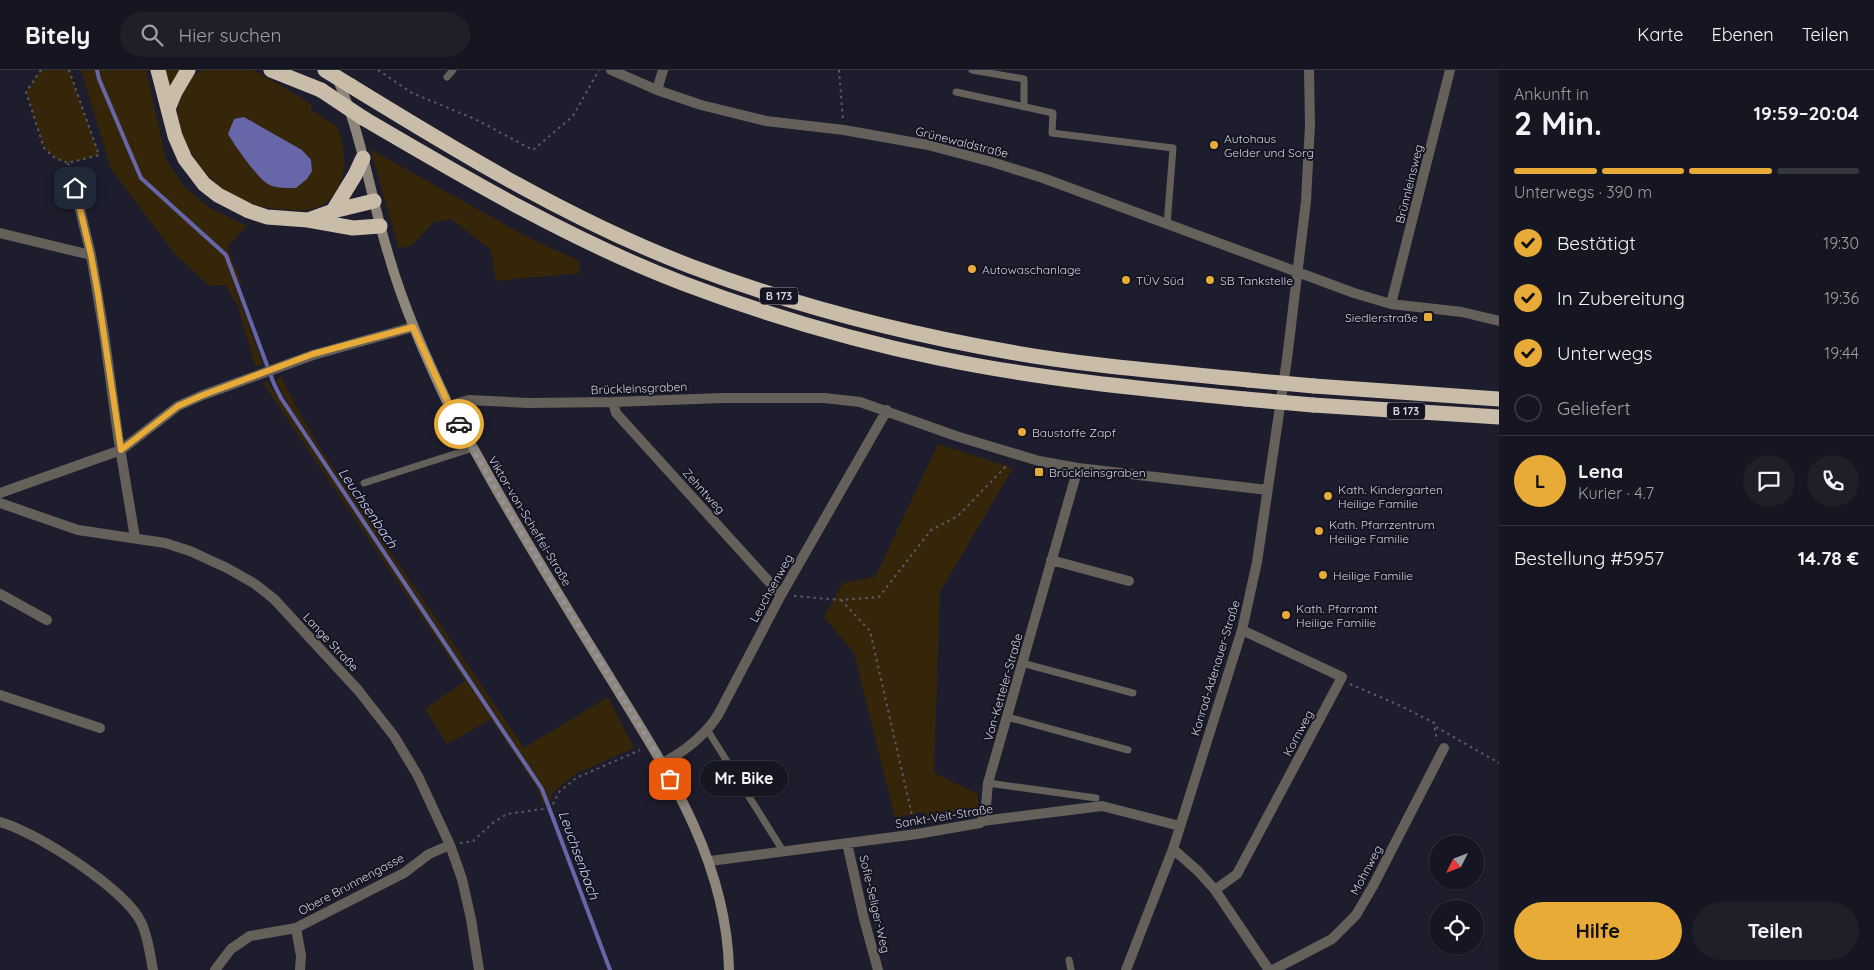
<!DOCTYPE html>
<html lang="de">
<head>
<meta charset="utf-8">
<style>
	body { margin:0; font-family:Quicksand,sans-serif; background:#1f1f2a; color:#f1f3f6; height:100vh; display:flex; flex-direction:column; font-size:19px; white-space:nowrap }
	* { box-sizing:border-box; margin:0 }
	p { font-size:16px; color:#9e9fa5 }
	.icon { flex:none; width:28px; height:28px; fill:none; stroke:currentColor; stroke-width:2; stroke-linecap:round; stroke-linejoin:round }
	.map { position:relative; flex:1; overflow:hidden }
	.details { display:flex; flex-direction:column; background:#161622; width:375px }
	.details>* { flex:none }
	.needle { width:32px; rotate:228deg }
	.tools { position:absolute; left:1429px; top:765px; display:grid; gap:10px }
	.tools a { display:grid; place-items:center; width:55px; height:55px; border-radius:50%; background:#161622; box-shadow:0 1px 4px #0004,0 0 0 1px #353540; font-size:25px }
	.pin { position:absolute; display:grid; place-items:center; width:42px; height:42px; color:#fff; margin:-21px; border-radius:10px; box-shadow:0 2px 8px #0006 }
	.courier { position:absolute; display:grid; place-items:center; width:50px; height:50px; margin:-25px; border:4px solid #e9ab38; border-radius:50%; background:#fff; color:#222; box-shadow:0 1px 6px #0007 }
	.bubble { position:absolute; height:35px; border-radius:18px; background:#161622; box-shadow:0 1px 4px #0004,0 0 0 1px #353540; font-size:16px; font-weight:800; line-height:35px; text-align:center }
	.overview em { font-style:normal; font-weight:800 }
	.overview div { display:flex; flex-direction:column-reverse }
	.overview { display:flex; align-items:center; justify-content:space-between; height:85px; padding:0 15px }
	h1 { font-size:32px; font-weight:800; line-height:38px }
	.bar { display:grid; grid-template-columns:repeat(4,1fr); gap:8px 5px; align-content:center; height:60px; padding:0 15px }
	.bar i { height:6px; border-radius:4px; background:#353540 }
	.bar .active { background:#e9ab38 }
	.bar p { grid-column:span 4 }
	.line { display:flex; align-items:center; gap:12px; padding:0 15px; border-top:1px solid #353540 }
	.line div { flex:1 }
	.round { display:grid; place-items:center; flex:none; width:52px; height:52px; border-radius:26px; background:#1f1f2a }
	ol { padding:0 15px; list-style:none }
	li { display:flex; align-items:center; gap:15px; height:55px }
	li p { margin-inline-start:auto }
	li .icon { padding:5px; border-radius:50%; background:#e9ab38; color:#111; stroke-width:4 }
	li:last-child { color:#9e9fa5 }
	li i { width:28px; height:28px; border:2px solid #353540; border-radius:50% }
	.action { display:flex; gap:10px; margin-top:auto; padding:10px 15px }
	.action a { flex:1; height:58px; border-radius:30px; background:#e9ab38; color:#111; font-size:20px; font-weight:800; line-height:58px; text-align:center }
	.action a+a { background:#1f1f2a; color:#f1f3f6 }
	header { display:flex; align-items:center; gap:30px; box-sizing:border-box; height:70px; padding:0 25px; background:#161622; border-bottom:1px solid #353540 }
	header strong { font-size:24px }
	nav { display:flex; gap:28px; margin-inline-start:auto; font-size:18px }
	.search { width:350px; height:45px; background:#1f1f2a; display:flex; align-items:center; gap:12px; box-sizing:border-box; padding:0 18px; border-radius:28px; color:#9e9fa5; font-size:19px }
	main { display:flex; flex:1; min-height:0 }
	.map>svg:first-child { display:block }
</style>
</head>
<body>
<header>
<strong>Bitely</strong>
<div class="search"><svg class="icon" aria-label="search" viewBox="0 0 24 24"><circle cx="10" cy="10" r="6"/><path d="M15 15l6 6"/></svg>Hier suchen</div>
<nav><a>Karte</a><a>Ebenen</a><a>Teilen</a></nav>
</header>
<main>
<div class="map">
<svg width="1499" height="900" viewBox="0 0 1499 900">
	<rect width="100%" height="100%" fill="#1d1d2d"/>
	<path fill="#362609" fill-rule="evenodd" d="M41,0H69L99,85L68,93L55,88L44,78L26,22Z
		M81,0H146L166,90L183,115L209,138L247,156L227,177L242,214H234L263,295L255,296L238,237L226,215L209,216L174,183L111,99Z
		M163,0H182L171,16L165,15Z
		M252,0L268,8L312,35L311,40L337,56C346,78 349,105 333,125C321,140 307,141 289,140C268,139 245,134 227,122C199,104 161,48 186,15C190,10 196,2 203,0C212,0 241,0 252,0ZM244,47L302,80L234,49Z
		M370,79L524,165L579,191L580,203L496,211L491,180L451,149L433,153L411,176L399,178Z
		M281,306L294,333L320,378L524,678L608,627L634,678L577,703L551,724L552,728L550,732L546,721L289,336L276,311Z
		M267,311L541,719L547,735L543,734L536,716L491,649L447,674L425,639L465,611L263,313Z
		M938,374L1013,398L940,522L934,703L978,724C978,729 979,736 976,740C969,748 940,750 929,752L924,742L895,748L854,583L824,547L843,513L875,507Z"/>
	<path fill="#6666a8" d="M244,47L302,80L311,90L312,101L307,109L296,118C287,118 273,119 265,112C255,104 235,76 228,64L234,49Z"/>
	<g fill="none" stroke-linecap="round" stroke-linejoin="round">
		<path stroke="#6666a8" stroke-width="4" d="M97,0L99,9L141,108L226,185L274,314L281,328L542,719L610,900"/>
		<path stroke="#5a5a68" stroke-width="2" stroke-dasharray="2.5 4" stroke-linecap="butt" d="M41,0L26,22L44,78L55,88L68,93L99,85L69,0
			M378,0L412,23L475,49L533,80L573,46L599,0
			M839,0L843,50
			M68,93L73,110
			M794,526L841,530L879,527L931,460L958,446L1008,394
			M841,530L870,561L914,754
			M1350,614L1403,637L1434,653L1437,671
			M1436,657L1499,693
			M460,773L473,771L494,752L507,744L543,739L553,734L559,722L576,708L640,680"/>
		<path stroke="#656059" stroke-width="7" d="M972,0L1024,9V37
			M447,7L453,0
			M956,22L1053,43L1052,63L1173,78L1167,155
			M364,413L473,378
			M1022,593L1133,623
			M1007,647L1128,680
			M708,661L783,781
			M988,713L1096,728
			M1069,890L1071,900"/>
		<path stroke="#656059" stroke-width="10" d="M611,0L657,20L701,35L766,51L844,60L928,75L992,92L1043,108L1354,223L1391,234L1462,242L1499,251
			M657,20L663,0
			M75,119L91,185L104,263L118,366L135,468
			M0,163L91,185
			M1391,234L1450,0
			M613,332L616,343L781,525
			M450,337L458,333L469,330L528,333L613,332L723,328H824L860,332L956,366L1039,391L1078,398L1268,420
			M0,423L121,380L178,336L203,325L313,285L413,257
			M0,433L78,460L165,473L190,481L227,498L255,514L274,529L358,620L394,666L418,706L450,775L462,809L471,849L479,900
			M1051,490L1129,511
			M0,524L47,550
			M0,625L100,658
			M663,693C685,681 704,667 718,645L781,525L887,340
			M982,751L986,736L988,713L1078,398
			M0,752C35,761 125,819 141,852C148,866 150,885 153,900
			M847,773L864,849L878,900
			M1173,779L1198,801L1215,820L1269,900
			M710,791L917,764L980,753L982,751L1102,736L1180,756
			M1215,820L1237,804L1342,607L1242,560
			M296,858L301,886L300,900
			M215,900L231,879L250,866L296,858L404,803L429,784L450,775
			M1126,900L1173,779L1242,560L1257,492L1287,289L1306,131L1310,55L1309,0
			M1273,900L1332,869L1356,845L1373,816L1444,678"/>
		<path stroke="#8e867a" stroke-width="10" d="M337,8C362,64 370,125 388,183C403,236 425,285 448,334C458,353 470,372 480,390C521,465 567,538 612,611C667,700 727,791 729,900"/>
		<path stroke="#c9bdaa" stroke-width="15" d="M158,0L175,66L185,89L204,114L218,125L249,141L267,147L308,150L353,158L380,156
			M271,0L321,20
			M351,16C460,83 570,150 690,196C793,235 901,263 1010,282C1089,296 1169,302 1248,310
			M168,39L175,22L188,0
			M363,48C467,109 572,171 685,214C767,245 852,270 938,288C1039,309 1143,319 1245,329
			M333,141L355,105L363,88
			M308,150L333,141L374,131
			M1314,316L1499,329
			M1313,335L1499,347"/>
		<path stroke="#c9bdaa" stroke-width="15" d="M325,0L351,16
			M321,20L363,48
			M1248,310L1314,316
			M1245,329L1313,335"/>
	</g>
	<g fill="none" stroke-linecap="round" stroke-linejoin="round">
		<path stroke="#92939f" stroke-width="5" stroke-dasharray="0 9" d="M459,354L505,436L651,674L670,709"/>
		<path stroke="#e9ab38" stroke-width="6" d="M75,118L91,185L98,224L121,380L178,336L203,325L313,284L413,257L450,337L459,354"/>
	</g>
	<g fill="#e9ab38" stroke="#141423" stroke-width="2">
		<circle cx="1214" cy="75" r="5"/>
		<circle cx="972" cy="199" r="5"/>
		<circle cx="1126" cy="210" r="5"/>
		<circle cx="1210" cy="210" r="5"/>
		<rect x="1423" y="242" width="10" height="10" rx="2.5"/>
		<circle cx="1022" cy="362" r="5"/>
		<rect x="1034" y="397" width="10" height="10" rx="2.5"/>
		<circle cx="1328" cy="426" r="5"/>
		<circle cx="1319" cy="461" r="5"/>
		<circle cx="1323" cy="505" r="5"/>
		<circle cx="1286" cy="545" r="5"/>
	</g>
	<g text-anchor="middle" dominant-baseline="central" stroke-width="4" stroke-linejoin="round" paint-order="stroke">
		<g fill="#141423" stroke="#9899a4" stroke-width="1">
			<rect x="760" y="217.5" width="38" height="17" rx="4"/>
			<rect x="1387" y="332.5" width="38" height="17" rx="4"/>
		</g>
		<g font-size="11" font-weight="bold" fill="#d1d2dc">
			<text x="779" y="226">B 173</text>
			<text x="1406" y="341">B 173</text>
		</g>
		<g font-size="12" fill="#d1d2dc" stroke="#141423" text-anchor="start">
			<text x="1224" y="68">Autohaus<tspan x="1224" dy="14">Gelder und Sorg</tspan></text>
			<text x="982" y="199">Autowaschanlage</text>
			<text x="1136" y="210">TÜV Süd</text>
			<text x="1220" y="210">SB Tankstelle</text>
			<text x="1418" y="247" text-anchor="end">Siedlerstraße</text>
			<text x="1032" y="362">Baustoffe Zapf</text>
			<text x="1049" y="402">Brückleinsgraben</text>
			<text x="1338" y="419">Kath. Kindergarten<tspan x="1338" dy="14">Heilige Familie</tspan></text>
			<text x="1329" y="454">Kath. Pfarrzentrum<tspan x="1329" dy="14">Heilige Familie</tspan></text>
			<text x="1333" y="505">Heilige Familie</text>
			<text x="1296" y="538">Kath. Pfarramt<tspan x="1296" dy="14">Heilige Familie</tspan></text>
		</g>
		<g font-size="12" fill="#d1d2dc" stroke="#141423">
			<text transform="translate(962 72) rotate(14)">Grünewaldstraße</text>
			<text transform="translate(1409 114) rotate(-76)">Brünnleinsweg</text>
			<text transform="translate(639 318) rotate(-2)">Brückleinsgraben</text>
			<text transform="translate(704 421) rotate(48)">Zehntweg</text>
			<text transform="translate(530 451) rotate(59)">Viktor-von-Scheffel-Straße</text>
			<text transform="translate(771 518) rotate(-61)">Leuchsenweg</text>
			<text transform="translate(331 572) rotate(47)">Lange Straße</text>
			<text transform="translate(1215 598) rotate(-73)">Konrad-Adenauer-Straße</text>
			<text transform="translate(1003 617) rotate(-74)">Von-Ketteler-Straße</text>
			<text transform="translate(1298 663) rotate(-62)">Kornweg</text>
			<text transform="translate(944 746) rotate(-9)">Sankt-Veit-Straße</text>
			<text transform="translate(1366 800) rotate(-62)">Mohnweg</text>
			<text transform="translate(351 814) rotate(-28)">Obere Brunnengasse</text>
			<text transform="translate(875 834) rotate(77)">Sofie-Seliger-Weg</text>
		</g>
		<g font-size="14" font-style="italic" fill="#d2d4fb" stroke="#141423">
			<text transform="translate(368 438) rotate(56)">Leuchsenbach</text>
			<text transform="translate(579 785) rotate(70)">Leuchsenbach</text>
		</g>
	</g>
</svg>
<div class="tools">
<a><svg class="needle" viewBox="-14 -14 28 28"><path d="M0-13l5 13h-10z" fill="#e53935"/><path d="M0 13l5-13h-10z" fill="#9e9fa5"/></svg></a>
<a><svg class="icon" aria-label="locate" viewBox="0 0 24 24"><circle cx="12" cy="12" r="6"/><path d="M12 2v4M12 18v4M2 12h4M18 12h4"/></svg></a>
</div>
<div class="pin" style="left:670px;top:709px;background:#ea580c"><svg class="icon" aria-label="bag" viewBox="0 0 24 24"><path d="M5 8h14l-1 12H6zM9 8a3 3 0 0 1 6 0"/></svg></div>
<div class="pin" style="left:75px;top:118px;background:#1f2937"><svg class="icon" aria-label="home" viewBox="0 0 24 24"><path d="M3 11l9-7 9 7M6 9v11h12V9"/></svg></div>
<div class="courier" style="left:459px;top:354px"><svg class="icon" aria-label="car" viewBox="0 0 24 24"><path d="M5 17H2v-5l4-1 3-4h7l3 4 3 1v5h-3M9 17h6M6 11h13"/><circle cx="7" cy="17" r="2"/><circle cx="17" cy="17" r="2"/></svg></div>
<div class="bubble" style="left:700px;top:691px;width:88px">Mr. Bike</div>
</div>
<section class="details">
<div class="overview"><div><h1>2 Min.</h1><p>Ankunft in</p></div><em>19:59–20:04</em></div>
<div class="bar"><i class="active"></i><i class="active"></i><i class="active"></i><i></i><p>Unterwegs · 390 m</p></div>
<ol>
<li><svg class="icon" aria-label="check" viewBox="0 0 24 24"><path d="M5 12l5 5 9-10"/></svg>Bestätigt<p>19:30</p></li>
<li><svg class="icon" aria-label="check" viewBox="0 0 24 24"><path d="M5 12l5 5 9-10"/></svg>In Zubereitung<p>19:36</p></li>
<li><svg class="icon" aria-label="check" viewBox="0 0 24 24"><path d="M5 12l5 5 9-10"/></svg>Unterwegs<p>19:44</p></li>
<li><i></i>Geliefert</li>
</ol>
<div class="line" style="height:90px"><b class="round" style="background:#e9ab38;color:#111">L</b><div><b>Lena</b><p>Kurier · 4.7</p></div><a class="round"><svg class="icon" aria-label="chat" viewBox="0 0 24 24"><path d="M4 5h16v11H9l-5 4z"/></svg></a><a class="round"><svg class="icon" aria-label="phone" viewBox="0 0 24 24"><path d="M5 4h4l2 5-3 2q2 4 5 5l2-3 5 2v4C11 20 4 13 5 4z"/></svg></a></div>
<div class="line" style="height:65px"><div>Bestellung #5957</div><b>14.78 €</b></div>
<div class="action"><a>Hilfe</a><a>Teilen</a></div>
</section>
</main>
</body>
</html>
